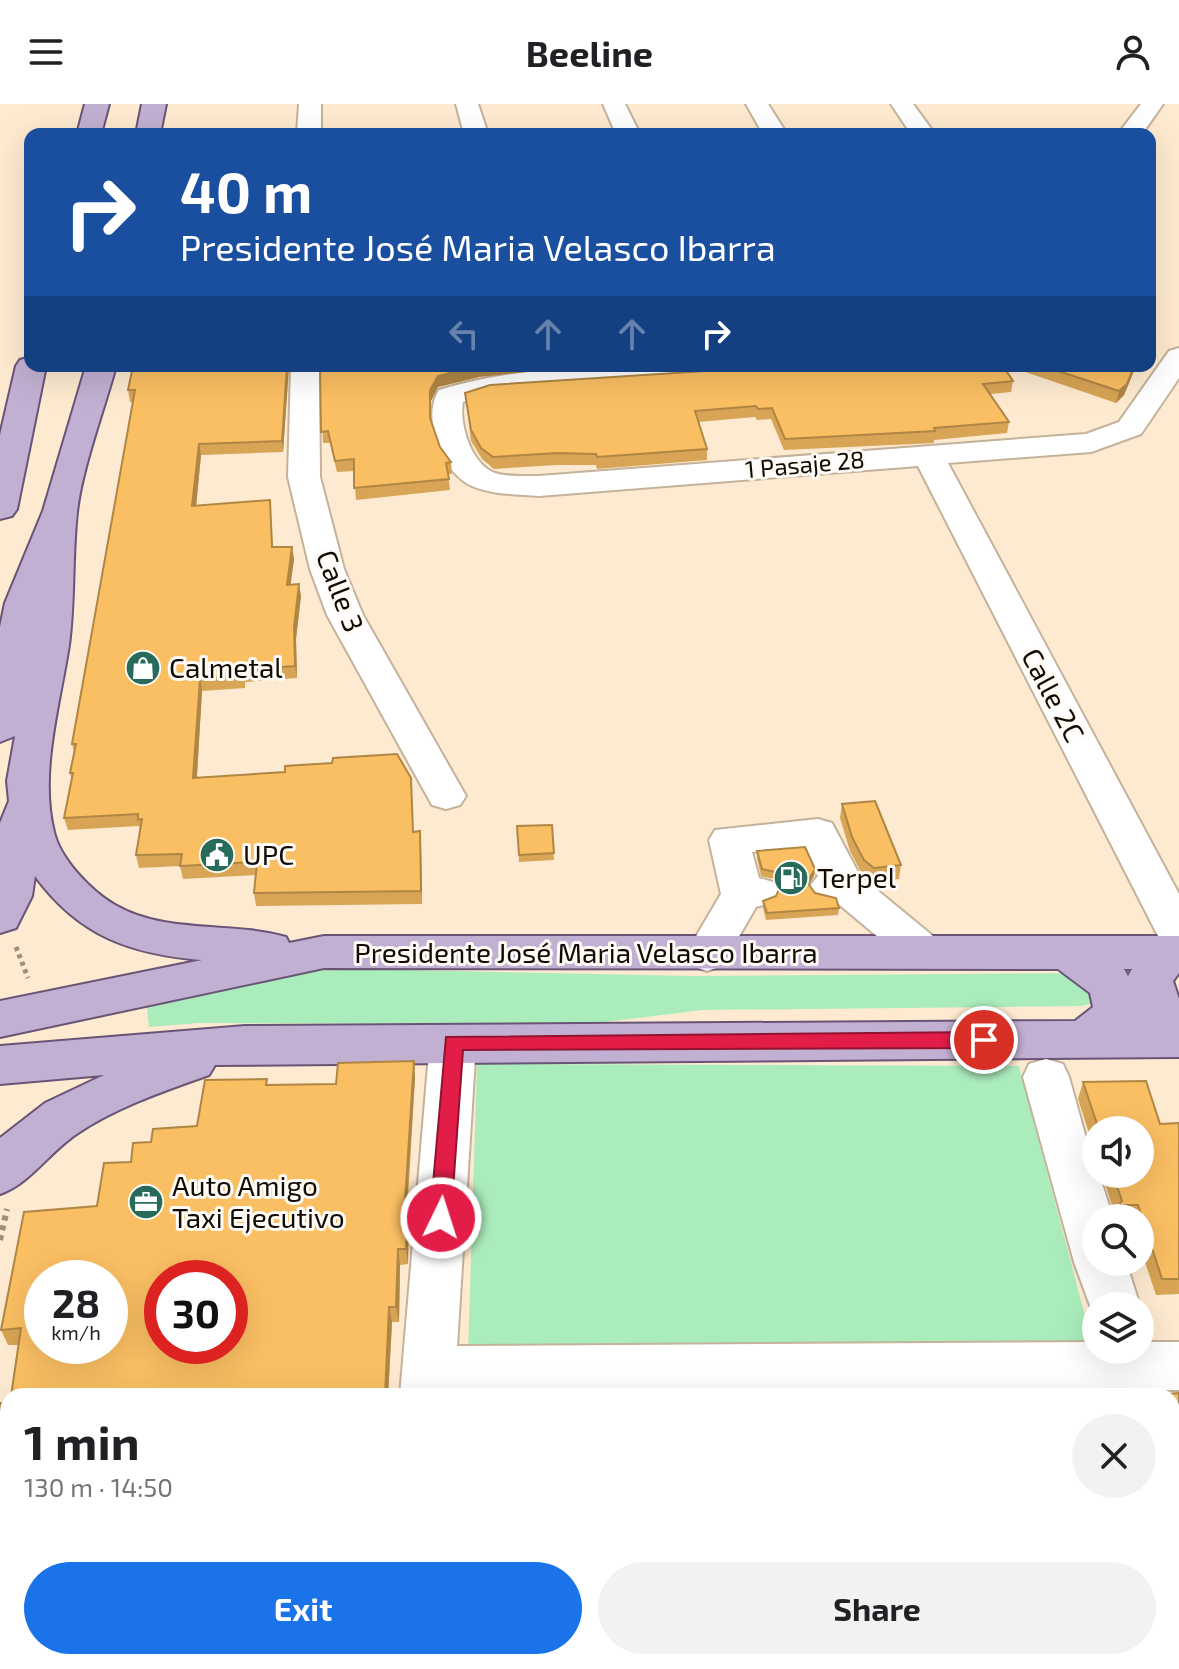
<!DOCTYPE html>
<html lang="en">
<head>
<meta charset="utf-8">
<style>
  body { margin:0; font-family:"Exo 2",sans-serif; background:#f2f2f2; color:#202124; height:100vh; display:flex; flex-direction:column; font-size:30px; white-space:nowrap }
  * { box-sizing:border-box; margin:0 }
  p { font-size:26px; color:#757577 }
  .icon { flex:none; width:44px; height:44px; fill:none; stroke:currentColor; stroke-width:2; stroke-linecap:round; stroke-linejoin:round }
  .map { position:relative; flex:1; overflow:hidden }
  .side { position:absolute; left:0px; top:1284px; width:1180px; height:282px; display:flex; flex-direction:column; background:#fff; border-radius:24px 24px 0 0; box-shadow:0 8px 32px #0002 }
  .side>* { flex:none }
  .hud { position:absolute; left:24px; top:24px; width:1132px; height:244px; border-radius:16px; box-shadow:0 8px 32px #0002; background:#1a4fa0; color:#fff; overflow:hidden }
  .buttons { position:absolute; left:1082px; top:1012px; display:grid; gap:16px }
  .buttons a { display:grid; place-items:center; width:72px; height:72px; border-radius:50%; background:#fff; box-shadow:0 8px 32px #0002; font-size:40px }
  .speed { position:absolute; left:24px; top:1156px; display:flex; gap:16px; font-size:40px; font-weight:700; text-align:center }
  .speed>* { display:grid; place-content:center; width:104px; height:104px; border-radius:50%; background:#fff; box-shadow:0 8px 32px #0002; line-height:1 }
  .speed small { font-size:20px; font-weight:400 }
  .speed .limit { border:12px solid #d22; background:#fff; color:#111 }
  .pin { position:absolute; display:grid; place-items:center; width:68px; height:68px; color:#fff; margin:-34px; border:4px solid #fff; border-radius:50%; box-shadow:0 2px 8px #0007 }
  .me { position:absolute; width:88px; margin:-44px; rotate:4deg; stroke-linejoin:round; filter:drop-shadow(0 0 6px #0008) }
  .turn { display:flex; align-items:center; gap:28px; height:168px; padding:0 24px; font-size:36px }
  .turn .icon { width:104px; height:104px; stroke-width:2.5 }
  .turn b { display:block; font-size:56px; line-height:68px }
  .lanes { display:flex; align-items:center; height:76px; padding:0 24px; background:#0003; justify-content:center; gap:40px; direction:ltr }
  .lanes .off { opacity:.35 }
  .round { display:grid; place-items:center; flex:none; width:84px; height:84px; border-radius:42px; background:#f2f2f2 }
  .overview { display:flex; align-items:center; justify-content:space-between; height:136px; padding:0 24px }
  h1 { font-size:48px; font-weight:700; line-height:60px }
  .action { display:flex; gap:16px; margin-top:auto; padding:16px 24px }
  .action a { flex:1; height:92px; border-radius:48px; background:#1a73e8; color:#fff; font-size:32px; font-weight:700; line-height:92px; text-align:center }
  .action a+a { background:#f2f2f2; color:#202124 }
  header { display:flex; justify-content:space-between; align-items:center; height:104px; padding:0 24px; background:#fff; font-size:36px; font-weight:700 }
  .map>svg:first-child { display:block }
  .green { fill:#abecbd }
  .lines { fill:none; stroke-linecap:round; stroke-linejoin:round }
  .minor-casing { stroke:#c4b29a; stroke-width:4 }
  .major-casing { stroke:#6a5476; stroke-width:4 }
  .path-far1 { stroke:#9e907d; stroke-width:5; stroke-dasharray:4 4; stroke-linecap:butt }
  .path { stroke:#9e907d; stroke-width:6; stroke-dasharray:5 5; stroke-linecap:butt }
  .minor { fill:#fff; fill-rule:evenodd }
  .major { fill:#c2b0d2; fill-rule:evenodd }
  .wall { fill:#d8a455 }
  .shaded-wall { fill:#b08645 }
  .building { fill:#fbbf63; stroke:#b08645; stroke-width:2; fill-rule:evenodd }
  .route { fill:#e11d48; stroke:#92132f; stroke-width:2 }
  .labels { text-anchor:middle; stroke-width:6; stroke-linejoin:round; paint-order:stroke }
  .far-street-label { font-size:24px; fill:#110b04; stroke:#fefaf5 }
  .street-label { font-size:28px; fill:#110b04; stroke:#fefaf5 }
  .poi-label { font-size:28px; fill:#110b04; stroke:#fefaf5; text-anchor:start }
</style>
</head>
<body>
<header><svg class="icon" aria-label="menu" viewBox="0 0 24 24"><path d="M4 6h16M4 12h16M4 18h16"/></svg>Beeline<svg class="icon" aria-label="person" viewBox="0 0 24 24"><circle cx="12" cy="8" r="4"/><path d="M4 21q1-7 8-7t8 7"/></svg></header>
<div class="map">
<svg width="1179" height="1565" viewBox="0 0 1179 1565">
  <rect width="100%" height="100%" fill="#fdead0"/>
  <path class="green" d="M356 865 693 872 1079 869 1089 874 1094 899 1082 902 703 906 589 920 199 919 149 923 146 895 300 868Z
    M477 960 1019 962 1093 1242 468 1250Z"/>
  <g class="lines">
    <defs>
      <path id="minor" d="M299 0H321V30H297Z
        M456 0H478L488 30H464Z
        M603 0H625L640 30H616Z
        M746 0H768L787 30H763Z
        M891 0H913L935 30H911Z
        M1141 0H1163L1142 30H1118Z
        M1179 244V274L1141 330 1091 348 948 359 1179 790V845L1164 841 1157 830 918 362 539 392C517 390 492 391 472 382 442 369 421 313 439 286 543 253 686 262 795 262L791 268 781 271 490 289 463 298C459 320 471 360 495 369 508 373 525 372 539 372L1086 330 1119 318 1169 247Z
        M291 262H319L320 373 344 465 363 511 466 692 460 701 446 705 432 701 327 511 310 465 288 373Z
        M818 715 832 719 860 772 939 837 946 848 939 859 924 864 909 859 835 797 815 793 809 783 818 772 805 744 752 748 759 774 773 778 779 788 773 798 756 803 722 862 707 867 692 862 685 851 721 790 709 736 715 726Z
        M453 921 469 926 476 938 457 1242 1096 1238V1246H1140V1238H1179V1286L400 1292 430 938 437 926Z
        M1046 955 1063 960 1069 973 1096 1070H1099L1113 1114H1096V1158H1126L1140 1202H1096V1218L1074 1158 1023 973 1029 960Z
        M376 1558H438L437 1565H375Z"/>
      <path id="major" d="M85 0H109L101 30H77Z
        M142 0H166L160 30H136Z
        M30 253V262H46L17 405 12 412 0 415V331L16 262 20 256Z
        M86 262H116C104 306 82 364 77 408 72 453 75 497 69 541 60 600 39 669 54 728 60 755 91 787 115 801 167 831 231 817 286 833L289 839 324 832H1179V869L1173 877 1179 895V953L215 961 209 971C164 987 117 1003 78 1029 50 1047 30 1080 0 1090V1034L45 999 104 971 0 980V942L245 922 1075 917 1093 903 1090 889 1058 865 324 864 0 933V897L202 856C130 850 79 832 35 772L32 792 16 824 0 829V719L9 697 7 677 15 632 0 638V523L5 499 43 407ZM1124 865H1132L1128 872Z"/>
    </defs>
    <use href="#minor" class="minor-casing"/>
    <use href="#major" class="major-casing"/>
    <path class="path-far1" d="M16 843 28 874"/>
    <path class="path" d="M0 1136 7 1105"/>
    <use href="#minor" class="minor"/>
    <use href="#major" class="major"/>
  </g>
  <path class="wall" d="M289 262 283 348 201 351 196 402 270 396 273 443 294 455 290 480 301 492 296 535 297 574 245 578V584L202 587 197 673 411 674 413 727H420L421 740 422 800 256 802 254 789 256 771 183 775 180 762 139 764 136 751 140 725 139 722 68 726 64 714 72 676 70 669 74 648 72 640 133 298H130L128 286Z
    M320 262 479 273 438 283 431 297V317L440 343 451 358 452 370H448L450 386 356 396 354 367 337 368 330 339H323Z
    M1008 262H1136L1124 291 1116 299Z
    M782 263 1013 277 1011 288 990 290 1009 318 1007 329 934 336V339L784 346 771 315 757 316 755 313 698 318 707 345V356L597 365 596 361H557L494 365 482 355 471 337 465 289Z
    M842 700 901 761 899 775 872 778 862 770 850 747 840 714Z
    M552 721 554 756 519 758 517 722Z
    M757 747 815 765 814 772 809 780 815 789 839 804 838 811 766 816 763 804V797L776 792 780 784 774 775 761 772 757 754Z
    M415 973 408 1096 409 1112 408 1160 400 1161 399 1218H392L388 1292H11L19 1241H8L1 1226 131 1058 197 1022 268 981 336 980Z
    M1083 978 1160 1020 1179 1019V1190L1156 1191 1140 1143V1114H1114L1115 1111 1102 1070H1140V1026H1096V1051L1078 995Z
    M1179 1289V1565H1177L1172 1547V1292H1159L1160 1291Z
    M0 1299H8V1461L0 1462Z"/>
  <path class="shaded-wall" d="M287 262H289L283 348 282 337Z
    M476 262H582L479 273 438 283 431 297V326L430 286 438 272Z
    M1134 262H1136L1124 291 1116 299 1119 287Z
    M199 340 201 351 195 414 192 402Z
    M292 443 294 455 289 493 287 481Z
    M299 480 301 492 296 535 297 574 295 562 294 523Z
    M200 575 202 587 196 686 193 674Z
    M420 727 421 740 422 800 421 787Z
    M815 765 814 772 806 785 807 778Z
    M414 957 415 973 406 1112 405 1097Z
    M408 1096 409 1112 408 1160 406 1145Z
    M398 1145 400 1161 399 1218 396 1203Z
    M389 1203 392 1218 388 1292H385Z
    M364 1558H368L367 1565H363Z"/>
  <path class="building" d="M133 262H287L282 337 199 340 192 402 270 396 272 443H292L287 481 299 480 294 523 295 562 243 566V571L200 575 193 674 285 668V662L332 659 333 654 397 650 411 674 413 728 420 727 421 787 254 789 257 758 180 762 182 750 136 751 142 715 138 716V710L64 714 73 669H70L76 640H72L135 286H128Z
    M320 262H476L438 272 430 286V314L440 343 451 358 446 359 449 375 354 384V355L335 357 328 327 321 328Z
    M785 262H1003L1013 277 983 280 1009 318 934 324 935 327 785 335 772 304 758 305 756 302 695 307 707 345 597 353 596 350 557 349 493 353 481 344 471 326 465 289 490 281Z
    M1043 262H1134L1127 280 1119 287Z
    M875 697 901 761 874 764 864 756 852 733 842 700Z
    M552 721 554 749 519 751 517 722Z
    M805 743 815 765 807 778 815 789 836 794 839 804 767 809 763 797 776 792 782 779 775 768 762 765 757 747Z
    M414 957 405 1097 408 1096 406 1145H398L396 1203H389L385 1292H188L189 1286 122 1290 121 1292H11L21 1224 1 1226 24 1108 97 1102 104 1059 131 1058 133 1039 151 1038 153 1025 197 1022 205 976 267 975 266 981 336 980 338 959ZM42 1174H110V1242H42ZM162 1174H230V1242H162Z
    M1146 977 1160 1020 1179 1019V1175H1162L1138 1101H1119L1122 1097 1113 1070H1140V1026H1099L1083 978Z
    M1179 1289V1536L1176 1524H1172V1292H1160V1291Z
    M0 1299H8V1447H0Z
    M0 1512H8V1558H364L363 1565H0Z
    M470 1558H1119L1121 1565H470Z"/>
  <path class="route" d="M984 928 994 936 984 944 463 946 451 1114 448 1120H433L430 1114 446 933Z"/>
  <defs>
    <symbol id="shop-disc" viewBox="-11 -11 22 22"><circle r="9.5" fill="#296b5a" stroke="#fefaf5"/><path d="M-5-2.5h2.3a2.7 3.5 0 0 1 5.4 0H5L5.5 6h-11ZM-1.5-2.5h3a1.5 2.3 0 0 0-3 0Z" fill="#fff"/></symbol>
    <symbol id="civic-disc" viewBox="-11 -11 22 22"><circle r="9.5" fill="#296b5a" stroke="#fefaf5"/><path d="M-.6-6.5H3V-4.5H.6V-3L4-1V1h2V6H-6V1h2V-1L-.6-3ZM-1.2 2.5V6h2.4V2.5Z" fill="#fff"/></symbol>
    <symbol id="fuel-disc" viewBox="-11 -11 22 22"><circle r="9.5" fill="#296b5a" stroke="#fefaf5"/><path d="M-5.5-6h7V0h2V4h1.3V-2.5L3-4.5l.8-.8L6-3V5H2.5V1h-1V6h-7ZM-4.2-4.7v3.2H.2V-4.7Z" fill="#fff"/></symbol>
    <symbol id="office-disc" viewBox="-11 -11 22 22"><circle r="9.5" fill="#296b5a" stroke="#fefaf5"/><path d="M-6-3h4V-5.5h4V-3h4V5H-6ZM-1-4.5V-3h2v-1.5ZM-6 0V1H6V0Z" fill="#fff"/></symbol>
  </defs>
  <g fill-rule="evenodd">
    <use href="#shop-disc" x="123" y="544" width="40" height="40"/>
    <use href="#civic-disc" x="197" y="731" width="40" height="40"/>
    <use href="#fuel-disc" x="771" y="754" width="40" height="40"/>
    <use href="#office-disc" x="126" y="1078" width="40" height="40"/>
  </g>
  <g class="labels">
    <g class="far-street-label">
      <text transform="translate(805 361) rotate(-5)" y="8">1 Pasaje 28</text>
    </g>
    <g class="street-label">
      <text transform="translate(340 487) rotate(69)" y="10">Calle 3</text>
      <text transform="translate(1053 591) rotate(62)" y="10">Calle 2C</text>
      <text x="586" y="859">Presidente José Maria Velasco Ibarra</text>
    </g>
    <g class="poi-label">
      <text x="169" y="574">Calmetal</text>
      <text x="243" y="761">UPC</text>
      <text x="817" y="784">Terpel</text>
      <text x="172" y="1092">Auto Amigo<tspan x="172" dy="32">Taxi Ejecutivo</tspan></text>
    </g>
  </g>
</svg>
<div class="buttons">
<a><svg class="icon" aria-label="sound" viewBox="0 0 24 24"><path d="M4 9h4l5-4v14l-5-4H4zM17 9q2 3 0 6"/></svg></a>
<a><svg class="icon" aria-label="search" viewBox="0 0 24 24"><circle cx="10" cy="10" r="6"/><path d="M15 15l6 6"/></svg></a>
<a><svg class="icon" aria-label="layers" viewBox="0 0 24 24"><path d="M12 4l9 5-9 5-9-5zM3 14l9 5 9-5"/></svg></a>
</div>
<div class="speed"><div>28<small>km/h</small></div><div class="limit">30</div></div>
<div class="pin" style="left:984px;top:936px;background:#d93025"><svg class="icon" aria-label="arrive" viewBox="0 0 24 24"><path d="M6 21V4h12l-3 4 3 4H6"/></svg></div>
<svg class="me" style="left:441px;top:1114px" viewBox="-20 -20 40 40"><circle r="17" fill="#e11d48" stroke="#fff" stroke-width="3"/><path d="M0-11L8 9 0 5-8 9z" fill="#fff"/></svg>
<div class="hud">
<div class="turn"><svg class="icon" aria-label="right" viewBox="0 0 24 24"><path d="M7 20v-9h11M14 6l5 5-5 5"/></svg><div><b>40 m</b>Presidente José Maria Velasco Ibarra</div></div>
<div class="lanes"><svg class="icon off" aria-label="left" viewBox="0 0 24 24"><path d="M17 20v-9H6M10 6l-5 5 5 5"/></svg><svg class="icon off" aria-label="ahead" viewBox="0 0 24 24"><path d="M12 20V5M6 11l6-6 6 6"/></svg><svg class="icon off" aria-label="ahead" viewBox="0 0 24 24"><path d="M12 20V5M6 11l6-6 6 6"/></svg><svg class="icon" aria-label="right" viewBox="0 0 24 24"><path d="M7 20v-9h11M14 6l5 5-5 5"/></svg></div>
</div>
<section class="side">
<div class="overview"><div><h1>1 min</h1><p>130 m · 14:50</p></div><a class="round"><svg class="icon" aria-label="close" viewBox="0 0 24 24"><path d="M6 6l12 12M18 6L6 18"/></svg></a></div>
<div class="action"><a>Exit</a><a>Share</a></div>
</section>
</div>
</body>
</html>
